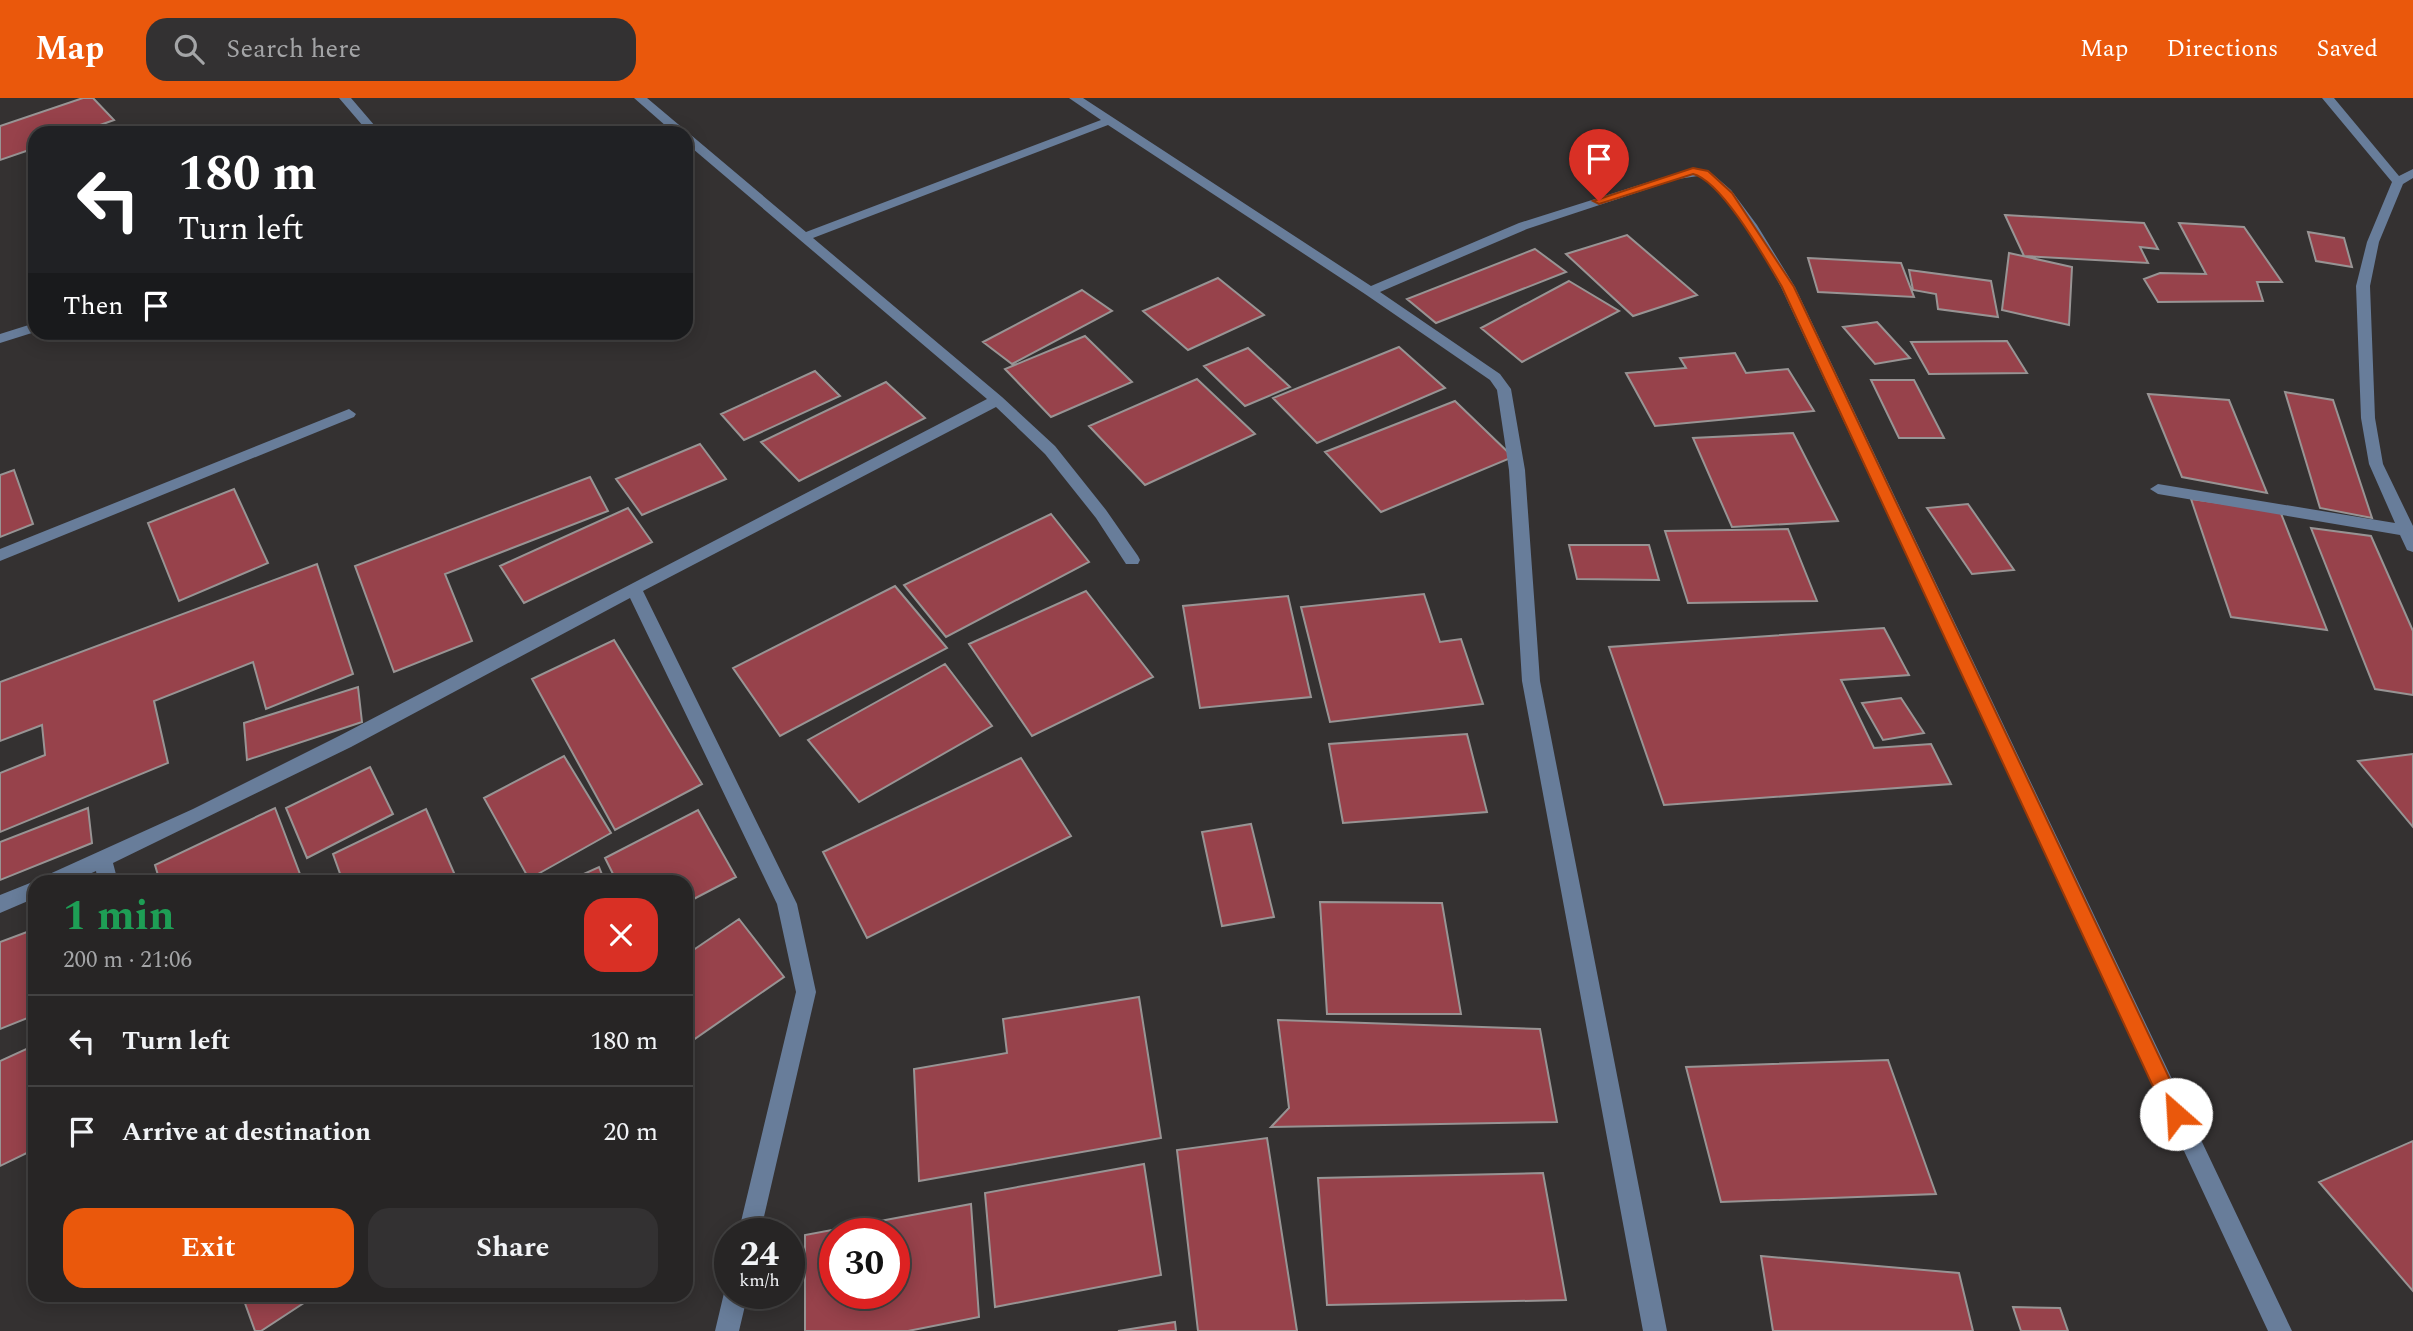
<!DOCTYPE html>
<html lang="en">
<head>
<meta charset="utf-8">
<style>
  body { margin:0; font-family:Spectral,serif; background:#333132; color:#f1f3f6; height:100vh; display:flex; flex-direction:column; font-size:26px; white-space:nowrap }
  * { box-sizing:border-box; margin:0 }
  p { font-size:23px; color:#a4a5a7 }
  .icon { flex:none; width:38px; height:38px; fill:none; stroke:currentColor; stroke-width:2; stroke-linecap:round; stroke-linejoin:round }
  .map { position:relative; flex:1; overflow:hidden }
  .side { position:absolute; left:28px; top:777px; width:665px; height:427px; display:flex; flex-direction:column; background:#272525; border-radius:21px; box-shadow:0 4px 18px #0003,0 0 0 2px #434242 }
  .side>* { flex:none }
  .banner { position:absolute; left:28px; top:28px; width:665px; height:214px; border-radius:21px; box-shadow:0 4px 18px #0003,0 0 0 2px #434242; background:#202124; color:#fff; overflow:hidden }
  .speed { position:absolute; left:714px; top:1120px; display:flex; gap:14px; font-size:35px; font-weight:700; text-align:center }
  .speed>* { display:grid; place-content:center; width:91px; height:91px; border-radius:50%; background:#272525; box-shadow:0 4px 18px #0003,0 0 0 2px #434242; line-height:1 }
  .speed small { font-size:18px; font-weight:400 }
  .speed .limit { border:10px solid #d22; background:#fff; color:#111 }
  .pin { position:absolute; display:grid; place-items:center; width:60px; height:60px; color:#fff; margin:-72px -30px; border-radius:50% 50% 50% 0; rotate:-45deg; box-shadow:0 0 7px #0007 }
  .pin .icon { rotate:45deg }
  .me { position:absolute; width:77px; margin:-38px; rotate:334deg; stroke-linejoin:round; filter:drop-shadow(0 0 5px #0008) }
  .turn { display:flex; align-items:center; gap:24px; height:147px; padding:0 35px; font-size:32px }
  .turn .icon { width:91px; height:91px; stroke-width:2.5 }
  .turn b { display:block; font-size:49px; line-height:60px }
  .then { display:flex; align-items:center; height:66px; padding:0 35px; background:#0003; gap:14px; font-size:26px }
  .round { display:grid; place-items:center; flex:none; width:74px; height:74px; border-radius:21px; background:#333132 }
  .headline { display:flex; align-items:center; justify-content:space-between; height:119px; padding:0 35px }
  h1 { font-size:42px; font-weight:700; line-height:52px; color:#1e9e55 }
  .cta { display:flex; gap:14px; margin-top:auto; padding:14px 35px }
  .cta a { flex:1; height:80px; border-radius:21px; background:#ea580c; color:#fff; font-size:28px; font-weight:700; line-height:80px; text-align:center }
  .cta a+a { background:#333132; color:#f1f3f6 }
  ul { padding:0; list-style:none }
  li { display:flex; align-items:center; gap:21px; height:91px; padding:0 35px; border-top:2px solid #434242 }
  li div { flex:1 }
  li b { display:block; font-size:26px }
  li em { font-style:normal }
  header { display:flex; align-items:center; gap:42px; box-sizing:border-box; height:98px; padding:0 35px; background:#ea580c; color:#fff }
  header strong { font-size:33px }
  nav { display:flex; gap:38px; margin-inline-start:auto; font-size:24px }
  .search { width:490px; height:63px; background:#333132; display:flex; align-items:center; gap:18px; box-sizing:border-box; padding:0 24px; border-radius:21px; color:#a4a5a7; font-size:26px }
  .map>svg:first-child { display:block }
  .building { fill:#97424b; stroke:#989494; stroke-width:2; fill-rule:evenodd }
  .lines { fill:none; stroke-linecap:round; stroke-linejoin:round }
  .minor { fill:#687d9a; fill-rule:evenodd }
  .route { fill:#ea580c; stroke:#983908; stroke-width:2 }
</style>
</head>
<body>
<header>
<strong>Map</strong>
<div class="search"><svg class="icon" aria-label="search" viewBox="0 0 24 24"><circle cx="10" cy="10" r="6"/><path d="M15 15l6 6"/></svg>Search here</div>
<nav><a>Map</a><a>Directions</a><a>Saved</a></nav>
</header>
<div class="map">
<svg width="2413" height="1233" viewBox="0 0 2413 1233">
  <rect width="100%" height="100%" fill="#343131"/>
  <path class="building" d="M83 0H93L114 22 78 35H35V50L0 62V28Z
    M2005 117 2144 125 2158 151 2140 149 2148 165 2024 158Z
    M2179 125 2244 129 2282 184H2257L2263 203 2158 204 2144 181 2160 175 2206 176Z
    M2308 134 2344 140 2352 169 2316 163Z
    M1627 137 1697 197 1633 218 1566 156Z
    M1535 151 1566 174 1436 225 1407 201Z
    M2009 155 2072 169 2069 227 2002 212Z
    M1808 160 1901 165 1914 199 1818 194Z
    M1909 172 1991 183 1998 219 1938 211 1936 196 1913 192Z
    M1218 180 1264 217 1188 252 1143 213Z
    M1569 183 1619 213 1522 264 1481 230Z
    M1082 192 1112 213 1012 266 983 244Z
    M1877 224 1910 260 1875 266 1843 229Z
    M1085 238 1132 284 1051 319 1005 271Z
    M2007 243 2027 275 1929 276 1911 244Z
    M1399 249 1445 290 1317 345 1273 300Z
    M1248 250 1290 289 1245 308 1204 268Z
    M1735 255 1746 275 1788 271 1814 313 1655 328 1626 275 1686 270 1680 260Z
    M815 273 840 298 744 342 721 316Z
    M1197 281 1255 336 1145 387 1089 328Z
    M1871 282H1914L1944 340H1899Z
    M886 284 925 320 799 383 761 344Z
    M2285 294 2333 302 2372 420 2320 410Z
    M2148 296 2229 302 2267 395 2182 379Z
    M1455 303 1513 359 1381 414 1325 354Z
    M1793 335 1838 423 1732 429 1693 340Z
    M700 346 726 381 642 417 616 381Z
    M14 372 33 426 0 439V377Z
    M590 379 608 413 445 476 472 543 394 574 355 468Z
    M234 391 268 465 179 503 148 425Z
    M2191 401 2280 413 2327 532 2231 519Z
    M1968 406 2014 472 1972 476 1927 410Z
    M628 410 652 444 524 505 500 468Z
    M1051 416 1089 464 946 539 904 487Z
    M2311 430 2371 438 2413 533V597L2375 591Z
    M1788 431 1817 503 1688 505 1665 433Z
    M1569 447H1649L1659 482 1577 481Z
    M317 466 353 576 266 611 253 564 154 603 168 665 0 734V675L45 657 42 627 0 643V584Z
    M895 488 947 550 780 638 733 570Z
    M1086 493 1153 579 1032 638 969 546Z
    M1424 496 1440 544 1461 541 1483 606 1330 624 1301 509Z
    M1288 498 1311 599 1200 610 1183 508Z
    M1884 530 1909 577 1841 582 1874 650 1931 646 1951 686 1664 707 1609 549Z
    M614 542 702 686 615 732 532 581Z
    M945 566 992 628 859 704 808 642Z
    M358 589 362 624 247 662 244 625Z
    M1901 600 1924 635 1883 642 1862 605Z
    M1467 636 1487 714 1343 725 1329 646Z
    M2413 656V729L2358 663Z
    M564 658 611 735 529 781 484 700Z
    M1021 660 1071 738 867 840 823 754Z
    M370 669 393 716 307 760 286 710Z
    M88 710 92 745 0 782V744Z
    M275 710 303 784H160L155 767Z
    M426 711 458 784H343L333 756Z
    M698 712 736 779 686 805V784H617L605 760Z
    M1251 726 1274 819 1222 828 1202 734Z
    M599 769 605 784H566Z
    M1320 804 1442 805 1461 916H1327Z
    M739 821 784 879 686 947V857Z
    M35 831V917L0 931V844Z
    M1139 899 1161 1040 919 1083 914 971 1007 955 1003 921Z
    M1278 922 1540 931 1557 1024 1271 1029 1289 1010Z
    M35 947V1051L0 1068V963Z
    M1888 962 1936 1096 1721 1104 1686 969Z
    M1267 1040 1297 1233H1198L1177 1052Z
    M2413 1043V1193L2319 1084Z
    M1144 1066 1161 1177 995 1209 985 1095Z
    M1543 1075 1566 1202 1327 1207 1318 1080Z
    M971 1106 979 1219 908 1233H805V1137ZM835 1136H894V1195H835Z
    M1761 1158 1959 1175 1973 1233H1773Z
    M242 1197H316L261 1233H255Z
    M2013 1209 2060 1210 2068 1233H2021Z
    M1175 1224 1176 1233H1118Z"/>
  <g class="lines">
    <path class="minor" d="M339 0H351L381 35H369Z
      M634 0H647L806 134 1101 22 1069 0H1083L1371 188 1519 125 1693 70 1709 73 1731 92 1757 127 1795 189 2292 1233H2268L1781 189C1760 152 1737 98 1698 78L1678 81 1527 131 1380 194 1500 276 1511 291 1525 372 1540 583 1667 1233H1643L1522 583 1509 372 1497 292 1490 282 1365 196 1108 27 813 140 1002 299 1055 348 1106 412 1138 458 1140 462 1138 466H1126L1096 420 1045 356 996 309 643 493 797 806 816 894 760 1136H738L796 894 777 806 630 500 351 649 113 765 118 784H98L96 773 72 784H42L45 778 193 711 339 638 987 301 686 45V35H674Z
      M2322 0H2334L2399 78 2413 71V80L2403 86 2379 144 2370 188 2375 320 2383 366 2413 428V454L2407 452 2400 437 2158 396 2150 391 2158 386 2395 425 2369 366 2361 320 2356 188 2367 144 2392 84Z
      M35 225V234L0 245V236Z
      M349 311 356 316 354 319 0 463V451Z
      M35 783 39 784H35V800L0 815V797Z
      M730 1186V1195H748L739 1233H715L724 1195Z"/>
  </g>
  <path class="route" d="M1693 70 1708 73 1732 95 1794 189 2183 1009 2186 1016 2183 1023 2176 1026 2169 1023 1782 189C1766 162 1722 83 1693 76L1599 106 1593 103Z"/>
</svg>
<div class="speed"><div>24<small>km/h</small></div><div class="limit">30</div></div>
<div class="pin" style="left:1599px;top:103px;background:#d93025"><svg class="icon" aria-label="arrive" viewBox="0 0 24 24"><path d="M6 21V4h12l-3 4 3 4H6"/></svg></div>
<svg class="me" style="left:2176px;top:1016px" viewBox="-20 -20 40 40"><circle r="19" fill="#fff"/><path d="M0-13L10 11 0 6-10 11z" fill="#ea580c"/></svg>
<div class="banner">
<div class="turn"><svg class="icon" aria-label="left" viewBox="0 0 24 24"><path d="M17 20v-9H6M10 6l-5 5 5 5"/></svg><div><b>180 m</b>Turn left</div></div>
<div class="then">Then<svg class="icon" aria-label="arrive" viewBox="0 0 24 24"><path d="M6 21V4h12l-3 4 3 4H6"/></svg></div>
</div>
<section class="side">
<div class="headline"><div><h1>1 min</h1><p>200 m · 21:06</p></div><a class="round" style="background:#d93025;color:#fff"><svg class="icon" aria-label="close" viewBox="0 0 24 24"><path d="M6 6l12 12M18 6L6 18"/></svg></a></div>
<ul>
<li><svg class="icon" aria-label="left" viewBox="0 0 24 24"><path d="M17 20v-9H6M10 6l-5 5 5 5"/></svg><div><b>Turn left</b></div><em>180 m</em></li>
<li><svg class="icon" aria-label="arrive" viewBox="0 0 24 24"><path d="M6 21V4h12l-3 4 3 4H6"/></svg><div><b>Arrive at destination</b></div><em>20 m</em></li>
</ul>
<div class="cta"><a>Exit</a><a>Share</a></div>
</section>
</div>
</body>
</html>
